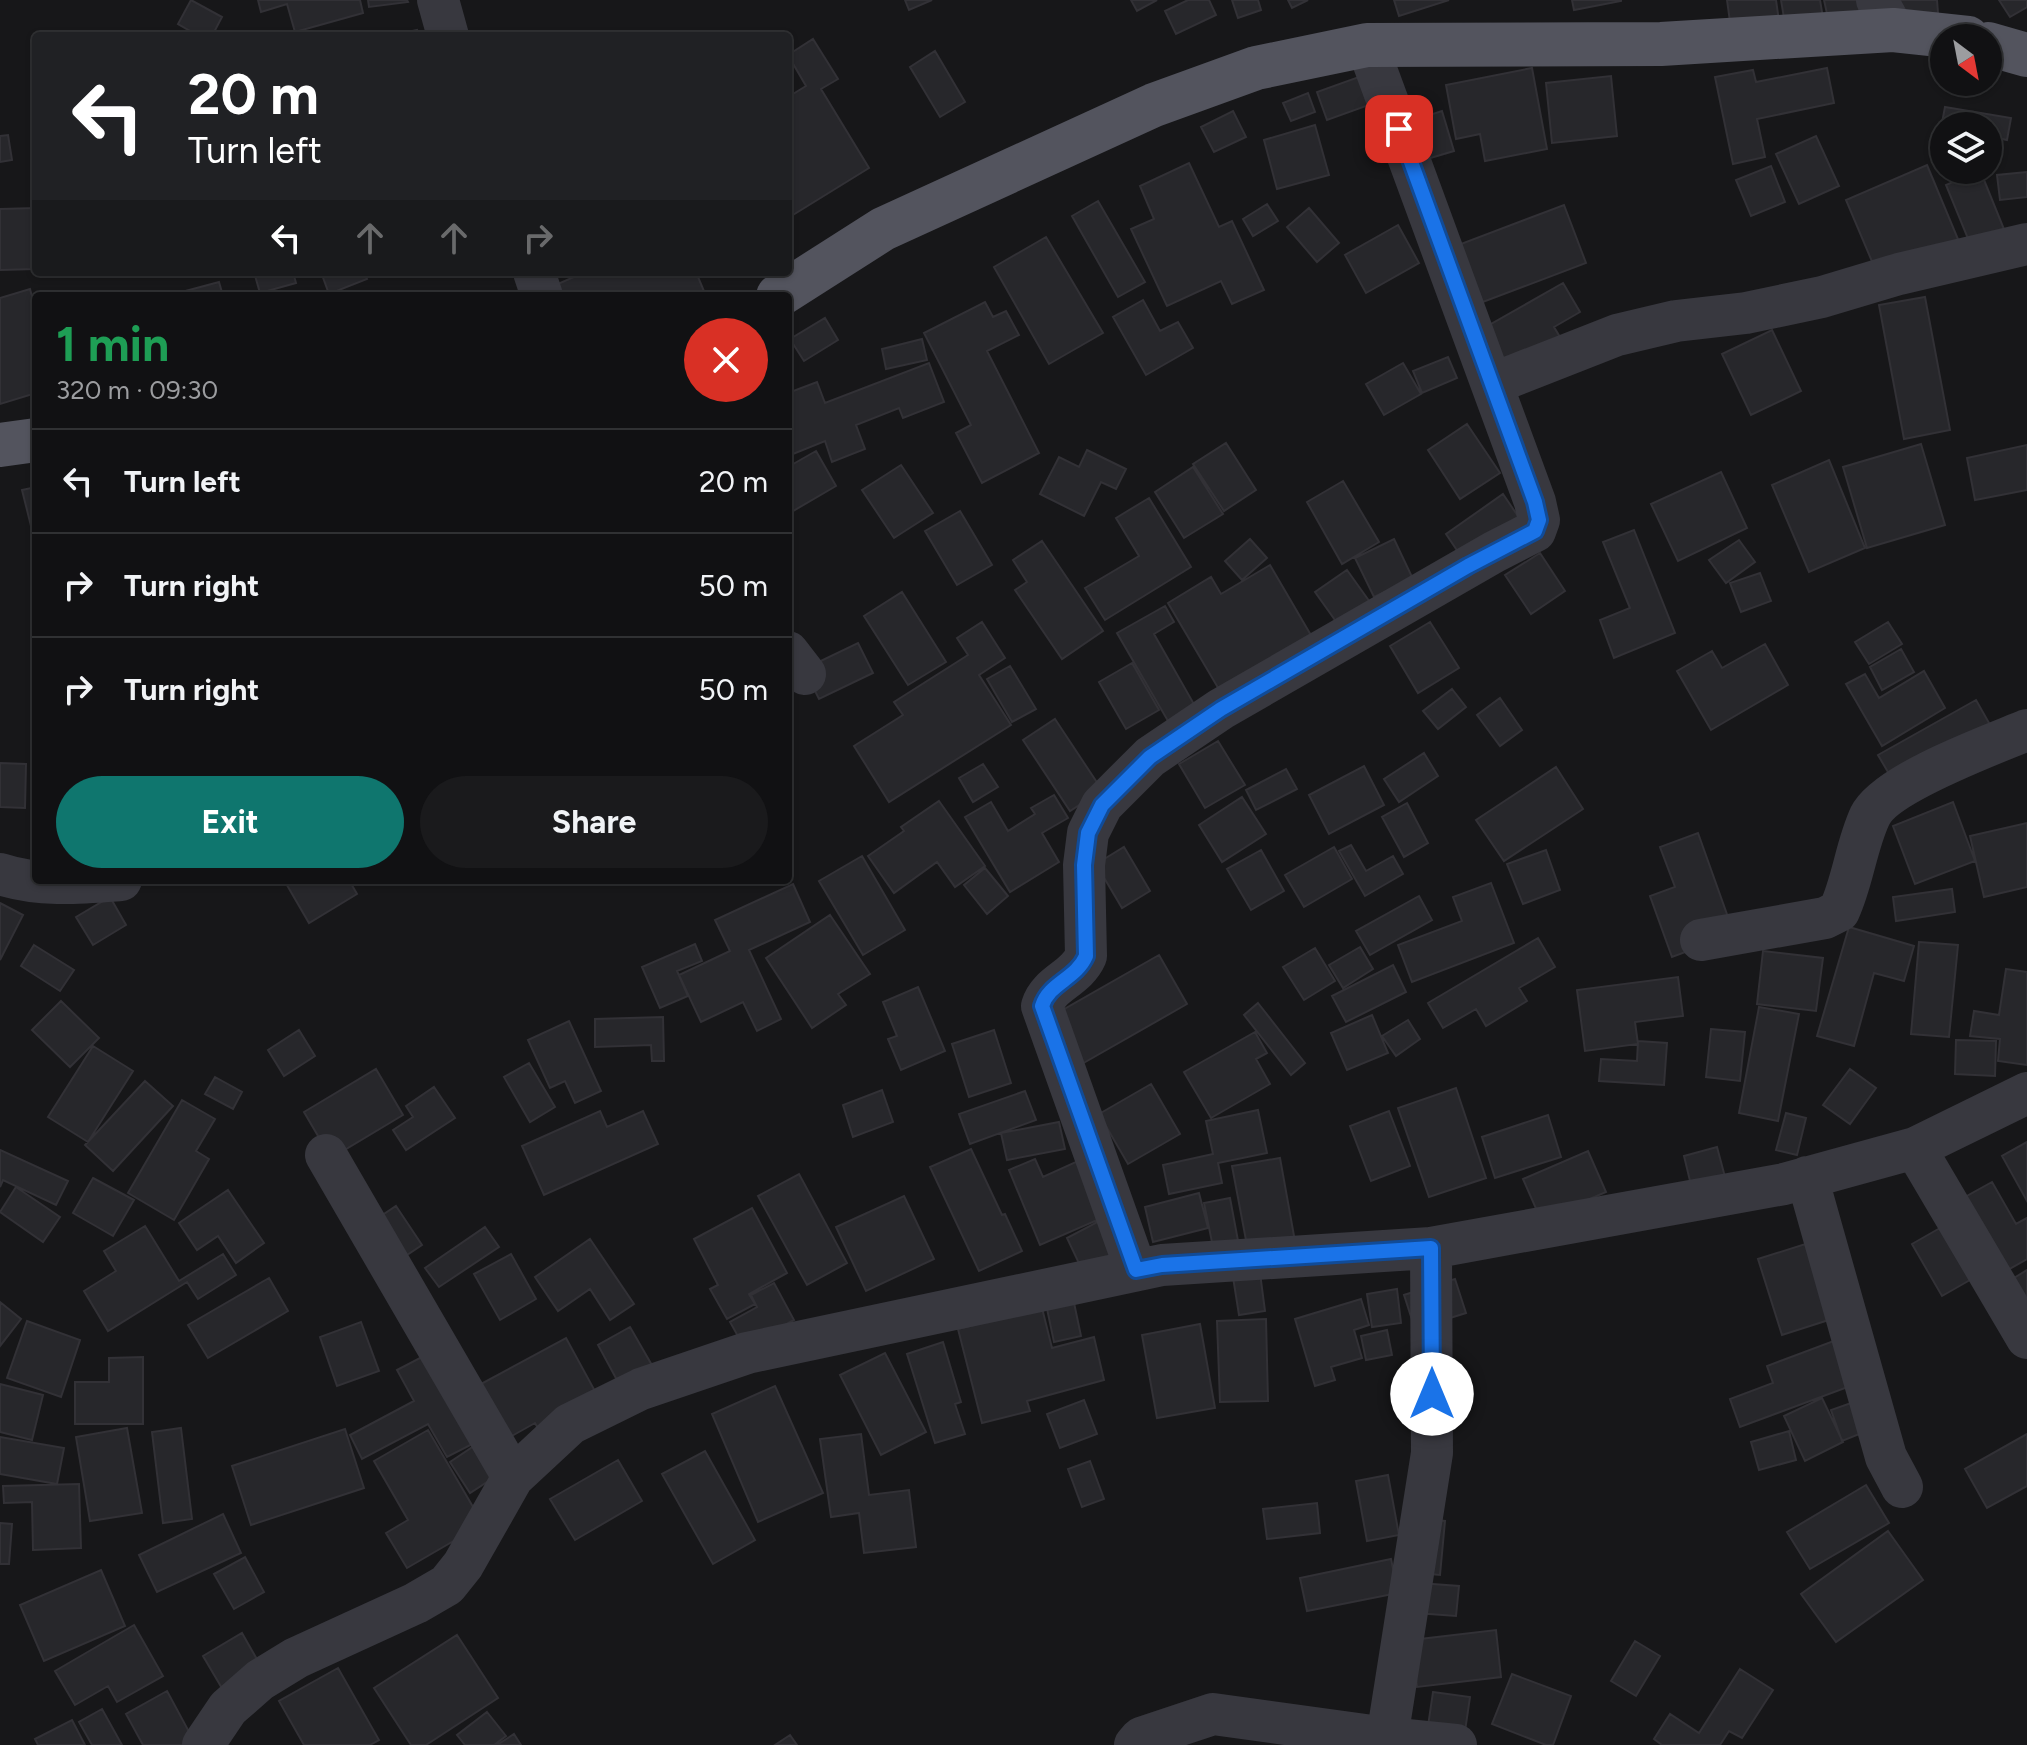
<!DOCTYPE html>
<html lang="en">
<head>
<meta charset="utf-8">
<style>
  body { margin:0; font-family:Figtree,sans-serif; background:#1a1a1c; color:#f1f3f6; height:100vh; display:flex; flex-direction:column; font-size:30px; white-space:nowrap }
  * { box-sizing:border-box; margin:0 }
  p { font-size:26px; color:#9c9da0 }
  .icon { flex:none; width:44px; height:44px; fill:none; stroke:currentColor; stroke-width:2; stroke-linecap:round; stroke-linejoin:round }
  .map { position:relative; flex:1; overflow:hidden }
  .details { position:absolute; left:32px; top:292px; width:760px; height:592px; display:flex; flex-direction:column; background:#111113; border-radius:8px; box-shadow:0 2px 6px #0004,0 0 0 2px #303133 }
  .details>* { flex:none }
  .hud { position:absolute; left:32px; top:32px; width:760px; height:244px; border-radius:8px; box-shadow:0 2px 6px #0004,0 0 0 2px #303133; background:#202124; color:#fff; overflow:hidden }
  .needle { width:52px; rotate:148deg }
  .buttons { position:absolute; left:1930px; top:24px; display:grid; gap:16px }
  .buttons a { display:grid; place-items:center; width:72px; height:72px; border-radius:50%; background:#111113; box-shadow:0 2px 6px #0004,0 0 0 2px #303133; font-size:40px }
  .pin { position:absolute; display:grid; place-items:center; width:68px; height:68px; color:#fff; margin:-34px; border-radius:16px; box-shadow:0 4px 12px #0006 }
  .me { position:absolute; width:88px; margin:-44px; rotate:0deg; stroke-linejoin:round; filter:drop-shadow(0 0 6px #0008) }
  .turn { display:flex; align-items:center; gap:28px; height:168px; padding:0 24px; font-size:36px }
  .turn .icon { width:104px; height:104px; stroke-width:2.5 }
  .turn b { display:block; font-size:56px; line-height:68px }
  .lanes { display:flex; align-items:center; height:76px; padding:0 24px; background:#0003; justify-content:center; gap:40px; direction:ltr }
  .lanes .off { opacity:.35 }
  .round { display:grid; place-items:center; flex:none; width:84px; height:84px; border-radius:42px; background:#1a1a1c }
  .overview { display:flex; align-items:center; justify-content:space-between; height:136px; padding:0 24px }
  h1 { font-size:48px; font-weight:700; line-height:60px; color:#1e9e55 }
  .action { display:flex; gap:16px; margin-top:auto; padding:16px 24px }
  .action a { flex:1; height:92px; border-radius:48px; background:#0f766e; color:#fff; font-size:32px; font-weight:700; line-height:92px; text-align:center }
  .action a+a { background:#1a1a1c; color:#f1f3f6 }
  ul { padding:0; list-style:none }
  li { display:flex; align-items:center; gap:24px; height:104px; padding:0 24px; border-top:2px solid #303133 }
  li div { flex:1 }
  li b { display:block; font-size:30px }
  li em { font-style:normal }
  .map>svg:first-child { display:block }
  .building { fill:#27272b; stroke:#323136; stroke-width:2 }
  .lines { fill:none; stroke-linecap:round; stroke-linejoin:round }
  .minor { stroke:#38383f; stroke-width:42 }
  .major { stroke:#53545e; stroke-width:44 }
  .route-casing { stroke:#114b97; stroke-width:20 }
  .route { stroke:#1a73e8; stroke-width:14 }
</style>
</head>
<body>
<div class="map">
<svg width="2027" height="1745" viewBox="0 0 2027 1745">
  <rect width="100%" height="100%" fill="#171719"/>
  <path class="building" d="M191 0 222 17 212 36H199L178 24Z
    M258 0H360L363 13 295 32 287 4 261 12Z
    M368 0H407L408 2 369 7Z
    M905 0H932L909 10Z
    M1131 0H1157L1137 11Z
    M1188 0H1209L1216 15 1176 34 1165 11Z
    M1232 0H1258L1261 10 1238 18Z
    M1288 0H1308L1292 8Z
    M1394 0H1449L1399 16Z
    M1572 0H1621V1L1574 10Z
    M1727 0H1776L1779 21 1731 29Z
    M1781 0H1820L1823 18 1785 24Z
    M1824 0H1866L1869 14 1829 23Z
    M1899 0H1937L1938 13 1900 14Z
    M1999 0H2027V7L2010 17Z
    M417 30 418 36H389Z
    M813 39 838 79 821 89 869 168 788 218V97L806 86 788 55Z
    M935 51 965 102 940 117 910 67Z
    M1532 68 1547 149 1485 161 1480 134 1456 139 1446 85Z
    M1827 68 1834 103 1757 119 1765 157 1733 164 1715 77 1753 70 1756 82Z
    M1370 73 1380 101 1327 120 1317 92Z
    M1611 76 1617 136 1552 143 1546 83Z
    M1308 93 1315 112 1291 121 1283 103Z
    M1945 107 2011 118 2007 140 1988 136V126H1944V129L1941 128Z
    M1233 111 1246 137 1214 152 1201 127Z
    M1442 111 1454 151 1417 162 1405 123Z
    M1315 125 1329 175 1277 189 1264 140Z
    M8 135 12 160 0 162V136Z
    M1816 136 1839 186 1799 204 1776 154Z
    M1189 163 1219 227 1232 221 1264 290 1232 304 1221 281 1167 306 1131 229 1154 219 1140 186Z
    M1927 165 1960 244 1879 278 1846 200Z
    M1771 166 1785 202 1751 216 1736 180Z
    M1980 170 2012 249 1978 263 1946 185Z
    M2027 172V197L2000 200 1997 175Z
    M1098 201 1145 282 1118 297 1072 216Z
    M1267 204 1278 221 1253 236 1243 219Z
    M1564 205 1586 263 1467 308 1445 250Z
    M36 208V269L0 270V209Z
    M1309 208 1339 243 1317 262 1287 227Z
    M1398 225 1419 263 1366 293 1345 255Z
    M1046 237 1103 333 1049 364 994 267Z
    M254 272H293L296 283 260 293Z
    M321 272H364L367 279 329 294Z
    M585 272H696L706 296H555L551 287Z
    M219 282 223 296H179L178 293Z
    M1563 283 1580 312 1554 327 1563 342 1495 381 1470 336Z
    M30 289 36 312V393L0 404V298Z
    M1925 297 1950 430 1904 439 1879 305Z
    M1143 300 1160 331 1178 322 1193 348 1146 375 1113 317Z
    M985 302 993 317 1006 311 1019 335 987 351 1039 453 982 483 956 433 971 425 924 333Z
    M825 318 838 340 804 361 790 339Z
    M1772 330 1801 391 1751 415 1722 354Z
    M922 339 927 360 886 369 882 349Z
    M1448 357 1457 378 1422 393 1413 371Z
    M929 363 944 402 903 418 899 408 856 425 865 449 832 462 825 441 788 456V393L817 382 825 403Z
    M1403 363 1421 394 1384 415 1366 384Z
    M1467 424 1500 473 1460 499 1428 450Z
    M1226 443 1256 490 1224 511 1193 464Z
    M1921 444 1945 525 1867 548 1843 467Z
    M2027 445V490L1975 500 1967 458Z
    M1087 450 1126 469 1116 489 1101 482 1084 516 1040 494 1059 457 1079 467Z
    M816 451 836 486 788 514V467Z
    M1829 460 1865 548 1809 572 1772 485Z
    M901 465 933 513 894 538 862 490Z
    M1193 467 1223 514 1184 538 1155 492Z
    M1721 472 1747 528 1678 561 1651 504Z
    M1343 481 1379 542 1342 564 1307 502Z
    M36 487V537L34 538 22 490Z
    M1503 494 1526 528 1469 568 1446 534Z
    M1149 498 1191 567 1105 620 1085 588 1139 556 1116 518Z
    M960 511 992 565 957 585 925 531Z
    M1634 530 1675 633 1614 658 1600 620 1630 608 1603 542Z
    M1250 539 1267 558 1242 580 1225 561Z
    M1394 539 1413 579 1374 597 1355 558Z
    M1739 540 1755 562 1726 583 1709 560Z
    M1042 541 1103 631 1062 659 1015 590 1027 582 1013 560Z
    M1540 553 1565 591 1531 614 1505 575Z
    M1270 565 1319 649 1227 703 1168 603 1211 577 1221 594Z
    M1347 570 1377 612 1345 634 1315 592Z
    M1760 573 1771 601 1741 612 1730 583Z
    M902 592 946 662 908 685 864 616Z
    M1165 606 1174 622 1154 634 1195 706 1168 721 1117 633Z
    M982 622 1005 658 979 675 1011 725 889 802 854 746 903 715 894 702 968 655 957 638Z
    M1430 622 1459 668 1418 693 1390 646Z
    M1888 622 1902 644 1869 664 1855 642Z
    M858 643 873 673 819 699 804 669Z
    M1765 644 1788 685 1711 730 1677 671 1712 651 1722 668Z
    M1901 649 1914 672 1882 690 1870 667Z
    M1132 663 1159 710 1126 729 1099 682Z
    M1010 666 1036 709 1012 722 987 679Z
    M1924 671 1945 708 1882 746 1846 684 1865 674 1879 698Z
    M1452 689 1466 707 1438 729 1423 711Z
    M1500 698 1522 730 1500 746 1477 715Z
    M1976 700 1997 737 1899 791 1878 755Z
    M1055 719 1102 790 1070 811 1023 740Z
    M1218 741 1245 785 1205 808 1179 764Z
    M1424 753 1438 776 1399 802 1384 779Z
    M0 763 26 764 25 808 0 807Z
    M983 764 998 787 973 802 959 778Z
    M1364 766 1384 805 1329 834 1309 795Z
    M1556 767 1583 809 1504 861 1476 820Z
    M1286 769 1297 789 1256 810 1246 790Z
    M1054 795 1068 818 1042 833 1059 862 1010 892 965 817 991 802 1008 831 1035 814 1031 808Z
    M1242 797 1266 834 1222 862 1199 825Z
    M939 801 985 866 955 887 937 862 894 893 868 856 904 831 901 827Z
    M1953 802 1975 861 1915 884 1893 826Z
    M1407 803 1428 843 1404 857 1382 817Z
    M2027 823V887L1984 897 1970 836Z
    M1698 833 1734 934 1672 957 1650 896 1675 887 1660 847Z
    M1351 845 1366 871 1393 856 1403 874 1365 896 1339 851Z
    M1124 847 1150 891 1122 908 1096 864Z
    M1334 847 1352 879 1304 907 1285 875Z
    M1261 850 1284 891 1251 910 1227 869Z
    M1546 850 1560 890 1523 904 1507 864Z
    M862 856 905 930 863 955 819 881Z
    M985 868 1008 896 987 914 964 885Z
    M284 880H349L357 894 309 923Z
    M1491 883 1514 943 1412 982 1398 945 1462 921 1453 897Z
    M793 884 810 922 749 950 781 1019 757 1031 743 1002 701 1022 679 975 730 951 715 920Z
    M1952 889 1955 912 1896 921 1893 897Z
    M1419 896 1432 920 1370 955 1356 931Z
    M110 897 126 925 93 945 76 917Z
    M0 903 23 915 0 960Z
    M830 915 870 974 838 994 846 1005 812 1028 766 958Z
    M1849 927 1914 946 1904 981 1874 973 1854 1046 1817 1036Z
    M1538 938 1555 967 1519 988 1527 1001 1486 1026 1476 1009 1443 1028 1428 1003Z
    M1919 942 1958 945 1949 1037 1911 1034Z
    M695 944 702 961 677 971 688 996 660 1008 642 967Z
    M34 945 74 970 60 991 21 966Z
    M1360 947 1373 969 1343 988 1329 965Z
    M1315 948 1335 981 1304 1000 1283 967Z
    M1763 951 1823 958 1816 1011 1757 1004Z
    M1159 955 1187 1004 1066 1073 1038 1024Z
    M1393 965 1406 992 1346 1022 1332 996Z
    M2006 969 2027 972V1065L1998 1061 2000 1039 1970 1036 1974 1011 1999 1015Z
    M1678 977 1683 1016 1635 1022 1638 1044 1585 1051 1577 990Z
    M918 987 945 1051 901 1070 888 1039 897 1036 883 1002Z
    M61 1001 99 1038 70 1067 32 1030Z
    M1258 1003 1305 1063 1291 1075 1244 1015Z
    M1759 1007 1799 1014 1778 1121 1739 1113Z
    M1372 1015 1388 1053 1347 1070 1331 1033Z
    M663 1017 664 1061H652L651 1045 595 1047V1019Z
    M1408 1020 1420 1039 1396 1056 1382 1036Z
    M569 1021 601 1091 575 1103 565 1081 550 1088 528 1040Z
    M1711 1029 1745 1032 1740 1081 1706 1077Z
    M299 1030 315 1056 284 1076 268 1050Z
    M994 1030 1011 1083 969 1097 952 1044Z
    M1255 1032 1267 1053 1256 1059 1270 1084 1211 1118 1184 1072Z
    M1956 1040 1996 1041 1995 1076 1955 1074Z
    M1638 1041 1667 1043 1664 1085 1599 1081 1601 1059 1637 1061Z
    M93 1046 133 1071 88 1142 48 1117Z
    M529 1063 555 1107 530 1122 504 1077Z
    M376 1069 403 1115 331 1158 304 1112Z
    M1850 1069 1876 1088 1850 1124 1823 1105Z
    M215 1077 242 1092 233 1109 205 1094Z
    M145 1081 173 1106 113 1171 85 1145Z
    M1151 1084 1180 1134 1128 1164 1099 1114Z
    M434 1087 455 1118 406 1150 393 1130 413 1117 406 1106Z
    M1456 1088 1486 1178 1429 1197 1398 1108Z
    M882 1090 893 1122 853 1137 843 1105Z
    M1025 1091 1036 1120 970 1144 959 1114Z
    M182 1100 215 1119 196 1151 209 1159 174 1220 128 1193Z
    M1258 1110 1267 1153 1218 1163 1222 1183 1169 1194 1163 1165 1213 1154 1206 1121Z
    M600 1111 607 1127 643 1111 658 1144 544 1195 522 1146Z
    M1389 1111 1410 1166 1371 1181 1350 1126Z
    M1786 1113 1806 1118 1797 1155 1776 1150Z
    M1548 1115 1561 1157 1495 1178 1482 1137Z
    M1059 1122 1065 1149 1007 1160 1001 1133Z
    M2027 1142V1201L2002 1156Z
    M1717 1147 1725 1177 1691 1185 1684 1156Z
    M971 1149 1002 1215 1005 1214 1022 1251 979 1271 930 1167Z
    M0 1150 68 1181 56 1205 3 1180 0 1187Z
    M1588 1151 1606 1192 1541 1220 1523 1179Z
    M1280 1158 1296 1247 1249 1256 1232 1166Z
    M1035 1159 1043 1177 1078 1161 1102 1218 1040 1245 1009 1170Z
    M799 1174 847 1263 807 1285 758 1196Z
    M93 1178 134 1200 113 1236 73 1213Z
    M1992 1182 2016 1224 2027 1218V1259L1999 1275 1958 1201Z
    M16 1187 60 1217 43 1242 0 1212Z
    M228 1190 264 1243 236 1263 218 1236 197 1250 179 1223Z
    M1199 1193 1208 1228 1153 1242 1145 1207Z
    M904 1196 934 1259 866 1291 836 1227Z
    M1230 1198 1239 1246 1214 1252 1204 1203Z
    M396 1206 422 1245 392 1265 366 1226Z
    M752 1208 787 1273 749 1294 755 1304 727 1319 710 1289 718 1285 694 1239Z
    M1103 1219 1122 1259 1085 1276 1067 1238Z
    M145 1226 179 1281 223 1254 236 1275 198 1299 187 1282 108 1331 84 1291 116 1271 104 1251Z
    M485 1227 499 1247 439 1287 425 1268Z
    M1940 1228 1970 1280 1942 1296 1912 1244Z
    M590 1239 634 1304 610 1320 590 1289 558 1311 535 1277Z
    M1815 1241 1838 1317 1782 1335 1758 1259Z
    M511 1254 536 1299 500 1320 474 1274Z
    M2027 1270V1313L2009 1281Z
    M1260 1273 1265 1311 1239 1315 1233 1277Z
    M269 1278 288 1311 208 1358 188 1325Z
    M1455 1279 1466 1313 1415 1329 1404 1295Z
    M774 1283 794 1320 744 1347 730 1322 757 1307 751 1295Z
    M1397 1289 1401 1323 1372 1327 1367 1294Z
    M1073 1298 1081 1336 1054 1342 1046 1304Z
    M1361 1299 1369 1325 1354 1330 1362 1358 1331 1367 1335 1380 1315 1386 1295 1319Z
    M0 1302 21 1319 0 1346Z
    M1042 1308 1052 1348 1094 1337 1104 1380 1027 1401 1030 1411 982 1423 958 1329Z
    M1266 1319 1268 1401 1220 1402 1217 1321Z
    M27 1321 80 1340 61 1397 7 1378Z
    M361 1322 379 1371 337 1386 320 1337Z
    M1200 1324 1215 1408 1157 1418 1142 1335Z
    M630 1327 657 1374 624 1393 598 1345Z
    M1387 1330 1392 1355 1366 1360 1361 1336Z
    M566 1338 602 1404 543 1437 535 1423 510 1437 481 1384Z
    M1839 1339 1856 1384 1740 1427 1730 1399 1773 1383 1767 1366Z
    M943 1342 961 1402 955 1404 965 1434 935 1443 907 1354Z
    M441 1347 490 1435 447 1457 428 1424 362 1459 350 1435 414 1401 397 1370Z
    M885 1353 926 1432 881 1455 840 1375Z
    M143 1357V1424H75V1382H109V1358Z
    M0 1384 43 1395 32 1440 0 1432Z
    M775 1386 823 1493 758 1522 712 1414Z
    M1822 1398 1843 1442 1805 1461 1784 1416Z
    M1084 1400 1097 1434 1060 1448 1047 1414Z
    M1851 1403 1862 1433 1842 1441 1831 1410Z
    M127 1428 142 1513 90 1521 76 1437Z
    M181 1428 192 1519 163 1523 152 1432Z
    M345 1429 364 1488 251 1525 232 1466Z
    M428 1430 483 1524 407 1568 386 1533 408 1520 374 1461Z
    M1789 1431 1796 1460 1759 1470 1751 1442Z
    M861 1434 869 1495 909 1490 916 1547 864 1553 859 1513 831 1517 820 1439Z
    M2027 1434V1486L1987 1508 1965 1469Z
    M0 1437 64 1448 57 1484 0 1474Z
    M486 1438 507 1469 470 1493 450 1462Z
    M705 1451 755 1540 713 1564 662 1474Z
    M618 1460 642 1501 575 1540 550 1499Z
    M1090 1461 1104 1499 1082 1507 1068 1469Z
    M1388 1475 1399 1535 1367 1541 1356 1481Z
    M79 1484 81 1548 33 1550 32 1502 4 1503 3 1486Z
    M1866 1485 1889 1523 1810 1569 1787 1532Z
    M1317 1503 1320 1533 1267 1539 1263 1509Z
    M223 1514 241 1553 157 1592 139 1555Z
    M1425 1519 1445 1521 1440 1575 1420 1573Z
    M0 1523 12 1524 9 1564H0Z
    M1888 1531 1923 1580 1836 1642 1801 1594Z
    M245 1557 264 1592 234 1609 214 1574Z
    M1391 1559 1398 1593 1307 1611 1300 1578Z
    M101 1570 125 1626 44 1661 20 1605Z
    M1419 1583 1459 1586 1456 1616 1416 1613Z
    M134 1625 163 1676 117 1702 108 1686 75 1705 55 1671Z
    M1496 1630 1501 1677 1417 1687 1412 1640Z
    M242 1633 267 1677 229 1700 203 1656Z
    M457 1635 498 1698 426 1745H411L374 1688Z
    M1635 1641 1660 1656 1636 1696 1611 1681Z
    M338 1668 379 1740 370 1745H304L279 1701Z
    M1740 1669 1773 1690 1742 1738 1729 1731 1720 1745H1662L1654 1739 1670 1714 1699 1733Z
    M1512 1674 1571 1696 1553 1745H1546L1492 1724Z
    M167 1691 194 1741 187 1745H143L126 1714Z
    M1433 1692 1470 1697 1464 1738 1427 1733Z
    M102 1709 122 1745H92L79 1722Z
    M487 1712 506 1736 494 1745H465L457 1735Z
    M72 1720 85 1745H38L35 1739Z
    M514 1734 521 1745H497Z
    M790 1735 797 1745H775Z"/>
  <g class="lines">
    <path class="minor" d="M438 0 448 36
      M1877 0 1893 30
      M534 272 542 296
      M1492 384 1617 335 1676 321 1746 313 1822 297 1899 274 2027 244
      M788 652 805 674
      M0 874C39 887 81 883 121 880
      M1701 940 1825 918 1839 911C1853 881 1856 846 1870 816 1886 783 1991 745 2027 730
      M1915 1148 2027 1338
      M326 1155 513 1477
      M1807 1177 1886 1457 1902 1487
      M1136 1270 1042 1006C1049 983 1076 979 1086 956L1084 865 1088 833 1102 805 1150 757 1221 709 1494 552 1535 531 1539 520 1535 502 1367 45
      M1387 1738 1432 1453 1431 1248
      M203 1745 228 1708 260 1680 296 1658 416 1603 447 1585 463 1565 513 1477 570 1424 641 1389 747 1353 1162 1265 1431 1248 1784 1184 1915 1148 2027 1093
      M1135 1745 1141 1738 1213 1714 1387 1738 1456 1745"/>
    <path class="major" d="M1988 44 2027 55
      M778 296 883 229 1154 105 1256 68 1367 45 1661 44 1893 30 1968 38
      M0 445 36 440"/>
  </g>
  <g class="lines">
    <defs>
      <path id="route" d="M1399 129 1535 502 1539 520 1535 531 1468 566 1221 709 1150 757 1102 805 1088 833 1084 865 1086 956C1076 979 1049 983 1042 1006L1136 1270 1162 1265 1431 1248 1432 1394"/>
    </defs>
    <use href="#route" class="route-casing"/>
    <use href="#route" class="route"/>
  </g>
</svg>
<div class="buttons">
<a><svg class="needle" viewBox="-14 -14 28 28"><path d="M0-13l5 13h-10z" fill="#e53935"/><path d="M0 13l5-13h-10z" fill="#9c9da0"/></svg></a>
<a><svg class="icon" aria-label="layers" viewBox="0 0 24 24"><path d="M12 4l9 5-9 5-9-5zM3 14l9 5 9-5"/></svg></a>
</div>
<div class="pin" style="left:1399px;top:129px;background:#d93025"><svg class="icon" aria-label="arrive" viewBox="0 0 24 24"><path d="M6 21V4h12l-3 4 3 4H6"/></svg></div>
<svg class="me" style="left:1432px;top:1394px" viewBox="-20 -20 40 40"><circle r="19" fill="#fff"/><path d="M0-13L10 11 0 6-10 11z" fill="#1a73e8"/></svg>
<div class="hud">
<div class="turn"><svg class="icon" aria-label="left" viewBox="0 0 24 24"><path d="M17 20v-9H6M10 6l-5 5 5 5"/></svg><div><b>20 m</b>Turn left</div></div>
<div class="lanes"><svg class="icon" aria-label="left" viewBox="0 0 24 24"><path d="M17 20v-9H6M10 6l-5 5 5 5"/></svg><svg class="icon off" aria-label="ahead" viewBox="0 0 24 24"><path d="M12 20V5M6 11l6-6 6 6"/></svg><svg class="icon off" aria-label="ahead" viewBox="0 0 24 24"><path d="M12 20V5M6 11l6-6 6 6"/></svg><svg class="icon off" aria-label="right" viewBox="0 0 24 24"><path d="M7 20v-9h11M14 6l5 5-5 5"/></svg></div>
</div>
<section class="details">
<div class="overview"><div><h1>1 min</h1><p>320 m · 09:30</p></div><a class="round" style="background:#d93025;color:#fff"><svg class="icon" aria-label="close" viewBox="0 0 24 24"><path d="M6 6l12 12M18 6L6 18"/></svg></a></div>
<ul>
<li><svg class="icon" aria-label="left" viewBox="0 0 24 24"><path d="M17 20v-9H6M10 6l-5 5 5 5"/></svg><div><b>Turn left</b></div><em>20 m</em></li>
<li><svg class="icon" aria-label="right" viewBox="0 0 24 24"><path d="M7 20v-9h11M14 6l5 5-5 5"/></svg><div><b>Turn right</b></div><em>50 m</em></li>
<li><svg class="icon" aria-label="right" viewBox="0 0 24 24"><path d="M7 20v-9h11M14 6l5 5-5 5"/></svg><div><b>Turn right</b></div><em>50 m</em></li>
</ul>
<div class="action"><a>Exit</a><a>Share</a></div>
</section>
</div>
</body>
</html>
